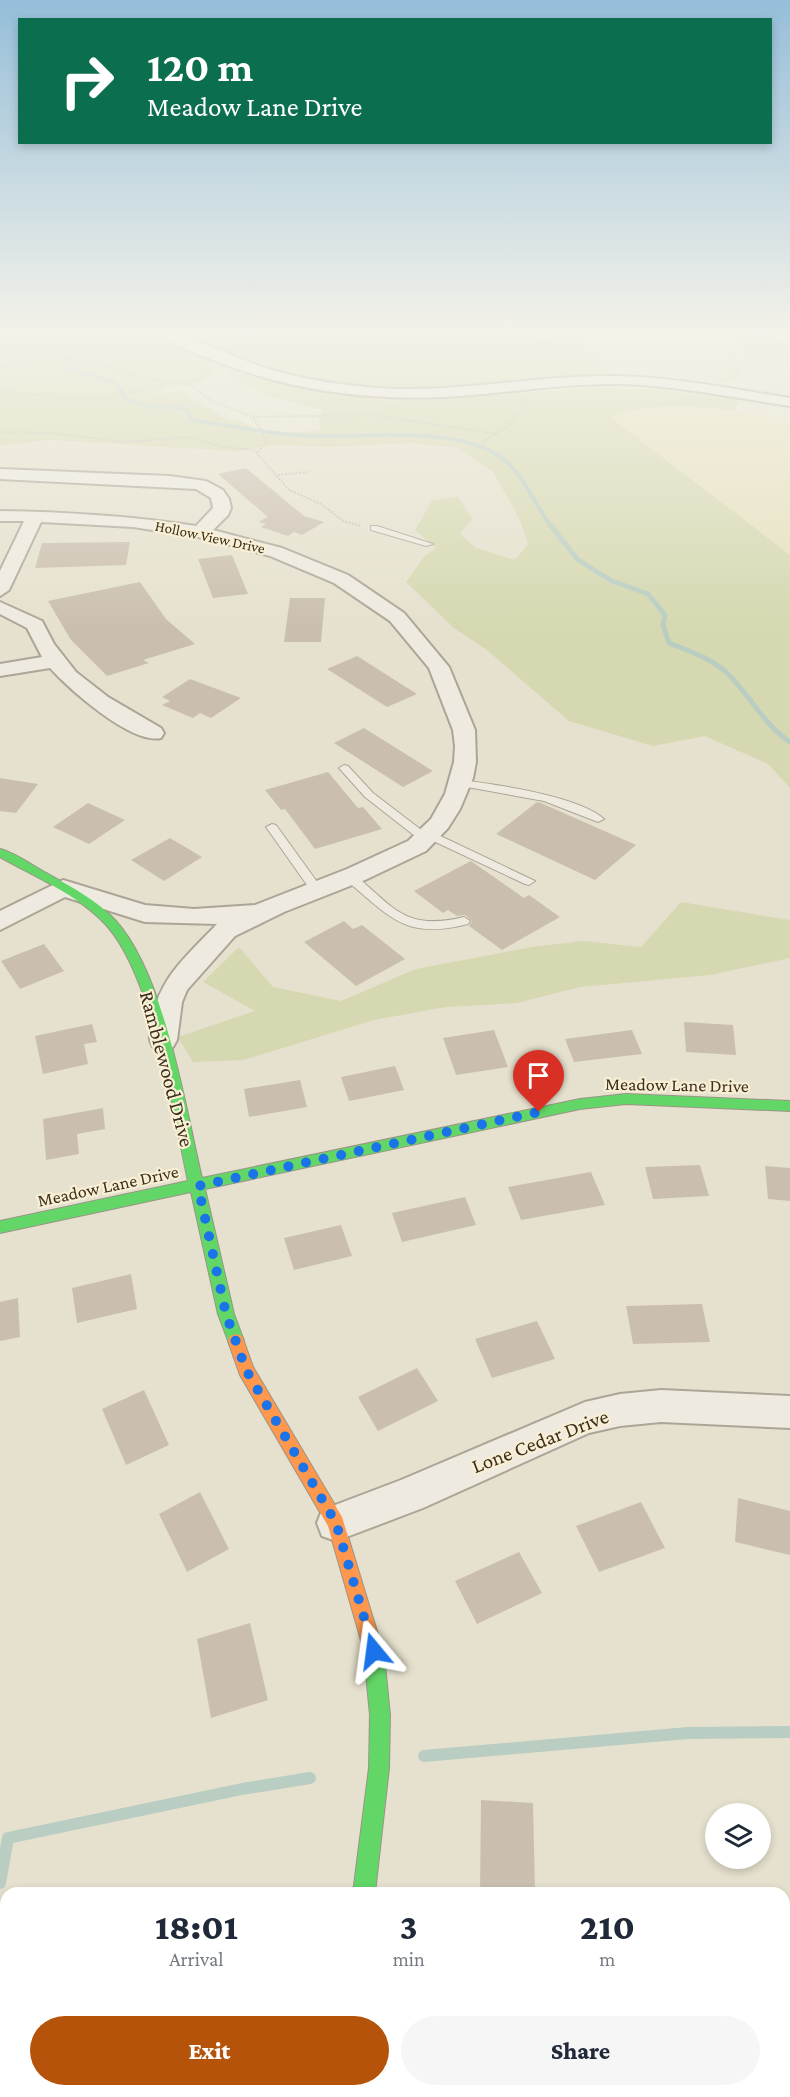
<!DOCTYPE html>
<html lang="en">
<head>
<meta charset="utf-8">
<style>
  body { margin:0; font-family:"Crimson Pro",serif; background:#f6f6f7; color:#1f2937; height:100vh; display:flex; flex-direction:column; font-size:22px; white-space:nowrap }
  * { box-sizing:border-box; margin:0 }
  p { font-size:20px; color:#747a83 }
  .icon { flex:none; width:33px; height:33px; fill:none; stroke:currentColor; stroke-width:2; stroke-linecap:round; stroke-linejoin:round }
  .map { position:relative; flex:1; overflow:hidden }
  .details { position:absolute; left:0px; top:1887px; width:790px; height:210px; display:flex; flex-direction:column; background:#fff; border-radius:18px 18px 0 0; box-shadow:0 3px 9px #0003 }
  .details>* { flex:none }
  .top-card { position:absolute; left:18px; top:18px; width:754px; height:126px; border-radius:0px; box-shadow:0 3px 9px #0003; background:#0b6e4f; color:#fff; overflow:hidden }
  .fabs { position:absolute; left:705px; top:1803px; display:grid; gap:12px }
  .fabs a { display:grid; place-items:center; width:66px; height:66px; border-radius:50%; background:#fff; box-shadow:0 3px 9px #0003; font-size:30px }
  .pin { position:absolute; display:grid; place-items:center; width:51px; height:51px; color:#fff; margin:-62px -26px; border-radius:50% 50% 50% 0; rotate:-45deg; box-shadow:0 0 6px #0007 }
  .pin .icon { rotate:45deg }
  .me { position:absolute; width:66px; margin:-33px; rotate:344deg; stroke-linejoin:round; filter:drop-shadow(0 0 4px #0008) }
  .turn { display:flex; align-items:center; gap:21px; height:126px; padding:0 30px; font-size:27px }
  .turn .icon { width:78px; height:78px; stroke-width:2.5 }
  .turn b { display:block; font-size:42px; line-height:51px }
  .eta { display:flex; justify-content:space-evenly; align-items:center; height:102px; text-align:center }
  .eta b { font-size:36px; font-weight:800; line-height:42px }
  .primary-button { display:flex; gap:12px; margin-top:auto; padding:12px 30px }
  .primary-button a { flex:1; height:69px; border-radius:36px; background:#b45309; color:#fff; font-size:24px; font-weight:800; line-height:69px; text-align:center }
  .primary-button a+a { background:#f6f6f7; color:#1f2937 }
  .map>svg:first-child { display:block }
  .farmland { fill:#e7e1be }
  .green { fill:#d5d8b0 }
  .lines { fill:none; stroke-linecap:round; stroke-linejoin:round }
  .stream-far2 { stroke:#b9cdc2; stroke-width:4 }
  .stream-far1 { stroke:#b9cdc2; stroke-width:5 }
  .stream { stroke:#b9cdc2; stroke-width:12 }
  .building { fill:#cabfaf }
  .lane-casing { stroke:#aca597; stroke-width:2 }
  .street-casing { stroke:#aca597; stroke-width:4 }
  .fast-casing { stroke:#9b9587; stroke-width:2 }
  .slow-casing { stroke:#9b9587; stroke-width:2 }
  .path { stroke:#c7c2b7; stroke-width:2; stroke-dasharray:2 1.5; stroke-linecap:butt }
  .lane { fill:#eeeae0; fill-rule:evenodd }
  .street { fill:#eeeae0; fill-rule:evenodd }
  .fast { fill:#63d668; fill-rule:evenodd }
  .slow { fill:#ff974d; fill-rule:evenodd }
  .route { stroke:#1a73e8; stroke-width:10; stroke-dasharray:0 18 }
  .labels { text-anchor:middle; stroke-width:4.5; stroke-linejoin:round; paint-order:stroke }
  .far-street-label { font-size:15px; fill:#3c2e1e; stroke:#f8efd4 }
  .street-label { font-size:18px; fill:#3c2e1e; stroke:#f8efd4 }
  .near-street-label { font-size:21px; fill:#3c2e1e; stroke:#f8efd4 }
</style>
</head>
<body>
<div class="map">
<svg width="790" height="2097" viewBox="0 0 790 2097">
  <rect width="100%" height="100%" fill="#e6e1ce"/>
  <path class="farmland" d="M668 407 720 409 790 420V555L610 417 623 410Z"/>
  <path class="green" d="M0 336H155L210 362 209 364 223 368 199 383 167 388 156 394 180 390 224 418 246 423 258 434 321 431 319 420 322 410C289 402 251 393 225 370L287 385 390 401 594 388 664 390 739 400 734 411C701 406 640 402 610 417L790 555V788L768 764 705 736 653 746 569 721 487 650 454 628 406 582 424 557 436 548 415 530 432 501 458 497 472 519 460 534 476 548 515 560 528 544 519 518 493 472 458 448 410 443 331 447 277 445 235 451 49 440 0 446Z
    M186 336H532L538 340 554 341 548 336H580L608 371 601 374C539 381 477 390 415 390 336 390 256 369 186 336Z
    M730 336H790V356L752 361 732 382H718L747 355 738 340Z
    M681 902 790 920V958L710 975 580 987 517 1003 446 1007 374 1020 243 1060 193 1062 178 1037 255 1011 203 982 239 947 273 987 341 1001 416 969 532 947 583 941 641 947Z"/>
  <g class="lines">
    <path class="stream-far2" d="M91 336 89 344 74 352 65 361 68 368 116 383 127 400 148 406 185 408 192 420C233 426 274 435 315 436 366 437 455 426 499 456 525 474 534 505 553 529"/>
    <path class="stream-far1" d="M552 527 577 559 610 580 648 594 665 615 663 625 669 643C689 651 711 658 727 673 750 695 763 724 790 742"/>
    <path class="stream" d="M424 1756 688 1733 790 1732
      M0 1883 8 1838 242 1789 310 1778"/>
  </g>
  <path class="building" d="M246 468 304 516 324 522 302 535 294 532 288 536 261 527 266 524 258 522 268 517 218 474Z
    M130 542 126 565 35 568 42 543Z
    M232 555 248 594 213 598 198 559Z
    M140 582 166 619 195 644 143 660 149 663 107 676 71 640 48 601Z
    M290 598H325L321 642H284Z
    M357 656 417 694 387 707 327 669Z
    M190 679 241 698 211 718 200 713 193 718 162 705 170 701 162 697Z
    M364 728 433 771 403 787 334 743Z
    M328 772 358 808 363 807 382 829 315 849 285 809 281 810 265 790Z
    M0 778 38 784 16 813 0 811Z
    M537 802 541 803 636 845 595 880 496 834Z
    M88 803 125 820 89 844 53 827Z
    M170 838 202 857 164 881 131 860Z
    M471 861 524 898 529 895 560 917 502 950 469 926 472 921 465 915 457 916 448 910 443 913 414 891Z
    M344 921 353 929 362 925 405 959 356 986 304 942Z
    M44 944 64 971 20 989 1 961Z
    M684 1022 733 1025 736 1055 686 1052Z
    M92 1024 97 1042 84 1044 88 1064 43 1074 35 1036Z
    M494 1030 508 1067 456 1075 443 1038Z
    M632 1030 642 1054 574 1062 565 1039Z
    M395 1066 404 1090 349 1101 341 1077Z
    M300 1080 307 1107 249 1117 244 1089Z
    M103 1108 105 1129 77 1134 79 1154 46 1160 43 1119Z
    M700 1165 709 1196 653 1199 645 1167Z
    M765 1166 790 1168V1201L768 1199Z
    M591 1172 605 1205 521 1220 508 1187Z
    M465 1197 476 1225 402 1242 392 1213Z
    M341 1225 352 1256 294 1270 284 1238Z
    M131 1274 137 1309 77 1323 72 1288Z
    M18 1298 20 1337 0 1341V1302Z
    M702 1304 710 1342 633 1344 626 1306Z
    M537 1321 555 1359 492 1378 475 1339Z
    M417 1368 438 1401 378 1431 358 1397Z
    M144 1390 169 1445 126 1465 102 1409Z
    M200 1492 229 1549 187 1572 159 1514Z
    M738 1498 790 1511V1555L735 1542Z
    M641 1502 665 1548 599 1572 576 1526Z
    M519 1552 542 1593 477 1624 455 1581Z
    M250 1623 268 1700 211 1718 197 1639Z
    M481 1800 533 1803 535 1893H480Z"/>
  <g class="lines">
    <defs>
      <path id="lane" d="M773 336H780L790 342V347Z
        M371 526H377L433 544 426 546 371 530Z
        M344 765 348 766 373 793 424 832H432L535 881 529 885 525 884 429 839 420 840 365 797 339 768Z
        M460 780C494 784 579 796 604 819L598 822 544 801 456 785V781Z
        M272 824 276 825 320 886 322 889 320 892H312L266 827Z
        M350 873 354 874C395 909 406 931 464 917L470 921 468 924C406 940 391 918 346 880L344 877Z"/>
      <path id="street" d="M165 336C188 333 245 363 272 370 302 379 334 384 366 387 445 395 522 377 601 376 665 375 727 388 790 398V406C735 398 679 386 623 384 568 383 514 392 460 396 378 402 294 392 218 362 202 355 177 349 165 336Z
        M0 469 169 476 206 481 223 490 229 499 231 508 228 515 213 530 282 548 348 575 404 613 449 667 475 730 476 762 473 778 460 809 448 828 426 851 365 880 284 912 235 936 187 990 182 1002 177 1040 173 1047 163 1050 153 1047C148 1039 150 1034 151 1025 158 978 186 957 217 924L145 922 65 897 0 930V911L63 880 145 905 194 909 255 905 347 869 408 841 431 819 445 794 454 762 455 746 453 730 429 668 390 621 334 583 270 556 204 538 133 527 41 522 9 590 0 596V571L24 521H0V511C66 512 130 516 196 526L213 508 211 498 196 489 0 479Z
        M0 602 42 621 54 644 76 672 108 697 161 728 164 733 161 738C132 745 69 689 50 668L0 676V664L42 657 27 628 0 614Z
        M661 1390 790 1396V1428L661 1422 620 1426 589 1433 423 1508 336 1541 322 1536 317 1523 322 1510 401 1480 585 1402 620 1394Z
        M314 2091H364V2097H314Z"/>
      <path id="fast" d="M0 849C16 853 33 866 48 874 72 887 98 901 116 921 165 976 185 1106 202 1178L580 1099 626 1094 790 1101V1111L626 1104 580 1109 205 1189 234 1314 244 1341 242 1346 236 1348 230 1346 218 1314 191 1192 0 1233V1221L188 1181C173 1112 153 978 107 926 79 895 35 877 0 857Z
        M374 1644 381 1647 384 1654 390 1715 389 1768 375 1893H353L369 1768 370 1715 364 1654 367 1647Z"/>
      <path id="slow" d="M236 1334 242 1336 253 1367 342 1517 384 1654 381 1661 374 1664 367 1661 328 1526 240 1375 228 1341 230 1336Z"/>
    </defs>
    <use href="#lane" class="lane-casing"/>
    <use href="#street" class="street-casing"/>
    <use href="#fast" class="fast-casing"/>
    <use href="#slow" class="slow-casing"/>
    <path class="path" d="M474 336 490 348 545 343
      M0 355 57 357 90 362 147 379 184 384
      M669 366 731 360 736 354 712 336
      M0 367 22 363 33 356
      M210 369 199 379 184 384 192 386 211 401 253 417
      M0 391 98 400 170 383
      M0 432 53 433 123 442 191 437 222 447 254 450 289 490 321 504 343 521 361 526
      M483 442 509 425 528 401
      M258 452 267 441 253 417 372 415 498 434
      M278 475 308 472"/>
    <use href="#lane" class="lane"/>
    <use href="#street" class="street"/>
    <use href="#fast" class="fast"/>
    <use href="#slow" class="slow"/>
  </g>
  <linearGradient id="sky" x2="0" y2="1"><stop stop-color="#95bed9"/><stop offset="0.53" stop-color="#f4f2e9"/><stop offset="1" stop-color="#f4f2e9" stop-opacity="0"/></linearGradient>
  <rect width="790" height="629" fill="url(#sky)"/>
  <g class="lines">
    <path class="route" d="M374 1651 336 1523 246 1370 226 1314 198 1186 539 1112"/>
  </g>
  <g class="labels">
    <g class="far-street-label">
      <text transform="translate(210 537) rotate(12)" y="5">Hollow View Drive</text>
    </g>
    <g class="street-label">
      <text transform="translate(677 1085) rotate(1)" y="6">Meadow Lane Drive</text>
      <text transform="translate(108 1186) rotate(-12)" y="6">Meadow Lane Drive</text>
    </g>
    <g class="near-street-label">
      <text transform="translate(167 1069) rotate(75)" y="7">Ramblewood Drive</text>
      <text transform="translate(540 1441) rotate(-21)" y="7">Lone Cedar Drive</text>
    </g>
  </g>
</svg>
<div class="fabs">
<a><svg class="icon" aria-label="layers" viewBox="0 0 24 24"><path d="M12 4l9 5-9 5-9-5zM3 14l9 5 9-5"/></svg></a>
</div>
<div class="pin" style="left:539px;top:1112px;background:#d93025"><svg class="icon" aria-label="arrive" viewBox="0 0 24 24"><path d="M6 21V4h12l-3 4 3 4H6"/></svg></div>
<svg class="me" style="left:374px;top:1651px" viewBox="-20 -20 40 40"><path d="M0-17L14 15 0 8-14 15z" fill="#1a73e8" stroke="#fff" stroke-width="4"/></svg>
<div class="top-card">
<div class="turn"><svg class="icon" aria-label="right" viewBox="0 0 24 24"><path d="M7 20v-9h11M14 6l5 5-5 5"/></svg><div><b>120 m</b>Meadow Lane Drive</div></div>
</div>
<section class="details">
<div class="eta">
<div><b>18:01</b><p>Arrival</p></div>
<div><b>3</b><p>min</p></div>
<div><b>210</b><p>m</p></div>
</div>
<div class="primary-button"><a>Exit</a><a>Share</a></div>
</section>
</div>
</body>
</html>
